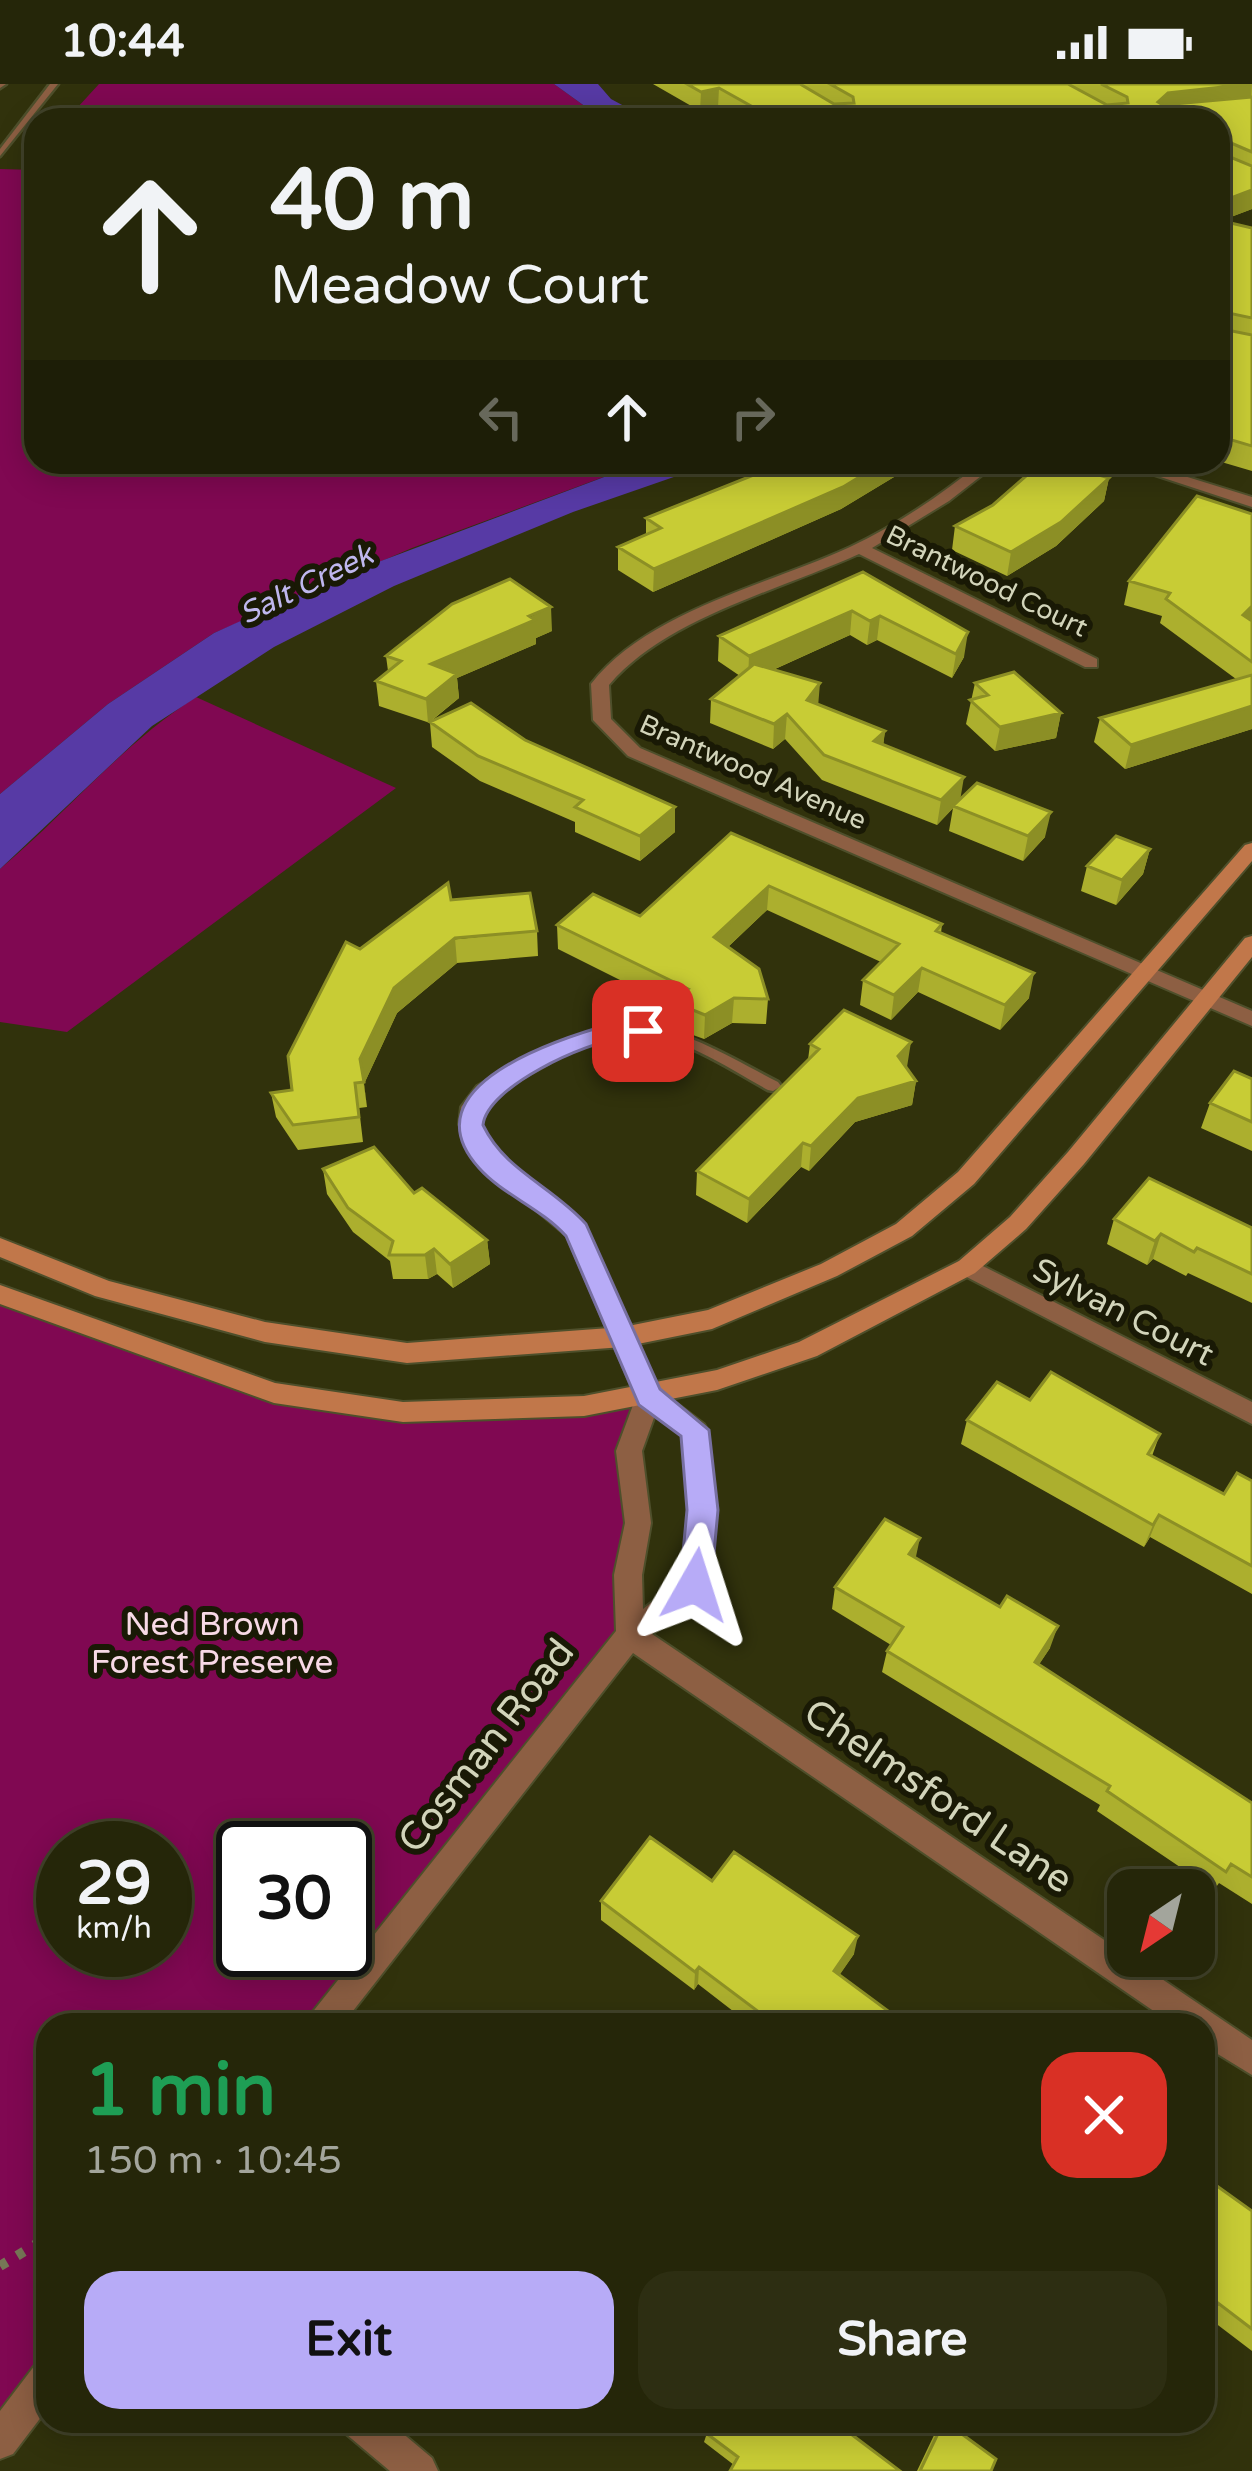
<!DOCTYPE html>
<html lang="en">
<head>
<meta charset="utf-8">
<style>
  body { margin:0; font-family:"Varela Round",sans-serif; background:#2d2e12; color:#f1f3f6; height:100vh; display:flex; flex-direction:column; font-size:45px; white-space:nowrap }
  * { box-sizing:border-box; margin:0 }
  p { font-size:39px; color:#a3a59c }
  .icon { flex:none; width:66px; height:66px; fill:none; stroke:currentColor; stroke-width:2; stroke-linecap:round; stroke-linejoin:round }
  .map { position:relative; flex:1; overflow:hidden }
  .details { position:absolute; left:36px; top:1929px; width:1179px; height:420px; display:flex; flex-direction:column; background:#252609; border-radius:36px; box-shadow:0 6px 30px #0003,0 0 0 3px #42432a }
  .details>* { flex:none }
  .hud { position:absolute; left:24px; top:24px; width:1206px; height:366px; border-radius:36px; box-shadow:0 6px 30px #0003,0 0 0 3px #42432a; background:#252609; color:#f1f3f6; overflow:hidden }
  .needle { width:78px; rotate:215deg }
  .controls { position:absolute; left:1107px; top:1785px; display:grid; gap:24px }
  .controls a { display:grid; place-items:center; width:108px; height:108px; border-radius:24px; background:#252609; box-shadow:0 6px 30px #0003,0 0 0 3px #42432a; font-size:60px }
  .speed { position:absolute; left:36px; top:1737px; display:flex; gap:24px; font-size:60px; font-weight:700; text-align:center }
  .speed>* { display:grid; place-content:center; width:156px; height:156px; border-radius:50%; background:#252609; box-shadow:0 6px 30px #0003,0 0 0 3px #42432a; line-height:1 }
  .speed small { font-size:30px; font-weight:400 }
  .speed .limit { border:6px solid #111; border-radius:18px; background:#fff; color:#111 }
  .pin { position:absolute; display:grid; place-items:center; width:102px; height:102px; color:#fff; margin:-51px; border-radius:24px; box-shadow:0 6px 18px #0006 }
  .me { position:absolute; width:132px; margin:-66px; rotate:6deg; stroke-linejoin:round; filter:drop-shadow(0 0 9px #0008) }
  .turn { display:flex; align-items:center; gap:42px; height:252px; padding:0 48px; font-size:54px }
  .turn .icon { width:156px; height:156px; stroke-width:2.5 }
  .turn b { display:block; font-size:84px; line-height:102px }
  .lanes { display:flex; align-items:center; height:114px; padding:0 48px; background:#0003; justify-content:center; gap:60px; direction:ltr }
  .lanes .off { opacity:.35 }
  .round { display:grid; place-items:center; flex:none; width:126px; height:126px; border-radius:36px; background:#2d2e12 }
  .head { display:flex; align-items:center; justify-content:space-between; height:204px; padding:0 48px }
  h1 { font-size:72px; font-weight:800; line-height:90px; color:#1e9e55 }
  .primary-button { display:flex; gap:24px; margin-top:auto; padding:24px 48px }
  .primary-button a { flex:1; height:138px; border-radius:36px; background:#b7abf7; color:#111; font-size:48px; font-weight:800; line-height:138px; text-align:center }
  .primary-button a+a { background:#2d2e12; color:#f1f3f6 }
  .status { display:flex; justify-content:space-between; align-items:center; height:84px; padding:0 60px; background:#252609; direction:ltr }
  .status svg { height:33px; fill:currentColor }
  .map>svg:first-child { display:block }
  .green { fill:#800852; fill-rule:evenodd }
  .water { fill:#573aa5 }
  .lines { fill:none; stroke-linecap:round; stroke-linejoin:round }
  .service-casing { stroke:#4e4f2b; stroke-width:5 }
  .minor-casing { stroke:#4e4f2b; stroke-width:4 }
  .secondary-casing { stroke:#4e4f2b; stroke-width:4 }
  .path { stroke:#767756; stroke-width:10; stroke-dasharray:8 12; stroke-linecap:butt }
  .service { fill:#8d5f43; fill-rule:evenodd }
  .minor { fill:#8d5f43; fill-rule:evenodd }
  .secondary { fill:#c1774a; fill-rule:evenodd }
  .wall { fill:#acaf2e }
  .shaded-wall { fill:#8c8f25 }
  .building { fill:#c8cc35; stroke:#8c8f25; stroke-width:3 }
  .route { fill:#b7abf7; stroke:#776fa1; stroke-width:3 }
  .labels { text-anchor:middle; stroke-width:12; stroke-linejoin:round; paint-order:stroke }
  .far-street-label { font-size:27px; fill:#d2d4ba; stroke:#191905 }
  .far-water-label { font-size:30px; font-style:italic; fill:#bfb7ee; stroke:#191905 }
  .street-label { font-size:33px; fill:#d2d4ba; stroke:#191905 }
  .park-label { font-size:33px; fill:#f8d9e6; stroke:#191905 }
  .near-street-label { font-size:39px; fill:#d2d4ba; stroke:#191905 }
</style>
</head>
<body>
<div class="status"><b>10:44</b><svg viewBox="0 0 49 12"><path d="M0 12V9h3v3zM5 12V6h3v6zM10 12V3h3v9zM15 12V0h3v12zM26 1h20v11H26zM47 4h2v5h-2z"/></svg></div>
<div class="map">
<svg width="1252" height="2387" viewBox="0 0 1252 2387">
  <rect width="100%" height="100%" fill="#31320c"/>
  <path class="green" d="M99 0H554L604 36H66Z
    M0 85 36 86V378H644L412 464 214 549 108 620 0 710Z
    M196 613 396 704 67 948 0 938V785C68 728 121 661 196 613Z
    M0 1212 274 1309 403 1328 649 1313 636 1397 630 1551 322 1941H48V2294L0 2357ZM63 1764H165V1866H63ZM243 1764H345V1866H243Z"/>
  <path class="water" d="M554 0H598L611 15 650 36H604Z
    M644 378H717L573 428 394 502 274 563 152 642 0 785V710L108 620 214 549 333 495Z"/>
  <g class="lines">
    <defs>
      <path id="service" d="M0 0H6L0 4Z
        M50 0H58L0 72V65Z
        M634 940C688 946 731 974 778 998L781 1002 773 1007 768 1006C722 981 670 942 615 953 590 958 566 971 542 979L535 974 537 970 600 947Z"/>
      <path id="minor" d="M982 378H999L949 417 872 464 1097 575V583H1085L859 470C780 506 666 534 609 601L611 635 640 664 1252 927V942L628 672 593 636 591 600C648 527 768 501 850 463 897 441 941 411 982 378Z
        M1115 378H1139L1252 413V423Z
        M542 967 550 969 553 974 550 979 501 1006 485 1021 481 1040 486 1055 515 1085 585 1141 659 1306 704 1340 708 1347 716 1426 709 1501 705 1509 652 1550 1252 1956V1991L1203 1961V1941H1174L633 1569 342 1941H306L311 1930 616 1547 614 1491 625 1439 616 1367 636 1313 567 1152 482 1081 459 1040 461 1023 477 1002ZM655 1331 683 1352 690 1426 682 1495 643 1525 642 1491 651 1439 642 1367Z
        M967 1174 1252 1318V1340L959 1189 955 1183 959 1177Z
        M48 2276V2324L13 2370 0 2375V2327L35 2281Z
        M341 2337H388L432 2374 438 2387H390L346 2350Z"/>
      <path id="secondary" d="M1252 759V777L974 1100 912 1152 837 1192 712 1245 623 1263 407 1279 265 1258 95 1212 0 1173V1154L109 1197 265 1238 407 1259 623 1243 708 1226 821 1180 896 1140 958 1088 1245 761Z
        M1252 852V873L1084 1080 1026 1145 975 1189 817 1272 717 1306 584 1332 403 1338 274 1319 0 1220V1201L275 1299 403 1318 584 1312 717 1286 799 1258 959 1177 1010 1133 1068 1068 1245 854Z"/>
    </defs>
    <use href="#service" class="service-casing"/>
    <use href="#minor" class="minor-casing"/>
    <use href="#secondary" class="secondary-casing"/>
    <path class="path" d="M0 2182 48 2153"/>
    <use href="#service" class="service"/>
    <use href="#minor" class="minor"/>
    <use href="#secondary" class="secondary"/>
  </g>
  <path class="wall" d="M653 0H1252V125L1220 137 1252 144V387L1218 377V36H740L718 24 700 27Z
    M776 378H901L899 390 841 425 653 508 618 486V463L646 451V434L776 382Z
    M1109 394 1104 417 1056 462 1007 492 952 466 955 442Z
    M1252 430V645L1125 685 1094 658 1100 634 1236 595 1160 539 1162 532 1124 521 1129 497Z
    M863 488 964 573 952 594 877 556 867 561 850 551 773 586 818 620 885 647 883 661 961 715 1045 753 1023 777 949 747 953 724 937 741 822 696 785 655 773 665 710 639 711 615 740 592 718 577 719 552Z
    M552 547 536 554V560L457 594 459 614 430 638 525 656 675 723V748L640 777 575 748V738L480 697 432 663 430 639 379 622 376 597 388 587 386 572Z
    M975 599 1061 629 1056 654 995 667 966 640Z
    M731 749 942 840 941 849 1029 914 1000 946 918 908 891 936 860 921 863 896 881 878 767 826 728 863 768 915 766 940 732 939 704 955 682 947 672 939V922L558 865 557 841 640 832Z
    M1150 765 1143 790 1116 821 1081 807 1087 782Z
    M537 847 538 872 457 879 397 929 364 1000 367 1023 359 1024 363 1058 298 1066 276 1033 271 1009 292 1006 360 865Z
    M810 960 906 983 916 997 912 1021 855 1038 809 1087 801 1083 747 1139 696 1111 697 1087 808 976Z
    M1252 995V1067L1201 1044 1210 1019Z
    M323 1085 414 1109 487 1156 490 1180 453 1204 437 1190 428 1195H393L390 1177 353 1148 327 1110Z
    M1114 1135 1252 1144V1219L1188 1189 1186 1192 1153 1175 1147 1181 1107 1160Z
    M1030 1316 1160 1350 1152 1372 1224 1410 1252 1397V1510L1150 1453 1144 1463 961 1360 967 1336Z
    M916 1474 1050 1564 1039 1580 1252 1719V1820L1219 1799 1214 1806 1097 1727 1100 1721 882 1588 887 1567 891 1561 832 1525 835 1503Z
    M712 1797 854 1870 839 1891 907 1941H751L698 1900 694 1906 601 1836V1817Z
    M1252 2127V2267L1210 2235Z
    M711 2337H847L734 2381 704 2358Z
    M944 2337 991 2387H917L936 2347Z"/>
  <path class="shaded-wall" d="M1252 0 1251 19 1164 29 1158 18 1168 9Z
    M719 4 718 24 700 27 701 8Z
    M1252 106V125L1218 138V119Z
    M884 378H901L899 390 841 425 653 508 654 485Z
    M1109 394 1104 417 1056 462 1007 492 1011 468Z
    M1252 522V539L1243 531Z
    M551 523 552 547 536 554V560L457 594 459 614 428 639 426 615 431 580Z
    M852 527 850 551 748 597 749 572Z
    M880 532 877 556 867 561 870 537Z
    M968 548 964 573 952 594 956 570Z
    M820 599 818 623 807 616Z
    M1252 622V645L1125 685 1131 661Z
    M1061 629 1056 654 995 667 1000 643Z
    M787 630 785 655 773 665 774 640Z
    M885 647 882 672 874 657Z
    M964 693 960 717 937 741 941 716Z
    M675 723V748L640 777V752Z
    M1051 728 1045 753 1023 777 1028 752Z
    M1150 765 1143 790 1116 821 1122 796Z
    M769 802 767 826 712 878 714 853Z
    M455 854 457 879 397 929 364 1000 367 1023 360 975 394 904Z
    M922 884 918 908 891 936 894 911Z
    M1034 889 1029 914 1000 946 1005 921Z
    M734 914 732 939 704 955 705 931Z
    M911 958 907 983 894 996 898 972Z
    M916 997 912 1021 855 1038 809 1087 811 1062 858 1014Z
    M803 1059 801 1083 747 1139 749 1115Z
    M1161 1150 1153 1175 1147 1181 1155 1157Z
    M487 1156 490 1180 453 1204 450 1180Z
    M434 1165 437 1190 428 1195 425 1171Z
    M1159 1431 1150 1453 1144 1463 1153 1441Z
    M920 1454 915 1477 909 1470Z
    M1058 1542 1050 1564 1027 1599 1035 1578Z
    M858 1852 854 1870 830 1905 834 1887Z
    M699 1883 698 1900 694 1906 695 1888Z"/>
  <path class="building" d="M687 0H800L834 20 854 19 853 13 830 0H1068L1107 21 1128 19 1127 13 1101 0H1250L1168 9 1158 18 1163 21 1252 13V68L1224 56 1218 68V36H776L719 4 701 8Z
    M1218 68 1252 82V106L1218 119Z
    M1218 136 1252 144V234L1224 228 1219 232 1222 245 1252 251V362L1218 352Z
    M778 378H884L843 403 654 485 618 463 661 444 646 434 779 381Z
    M1042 378H1056L1109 394 1061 438 1011 468 955 442 993 421Z
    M1197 412 1252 430V522L1243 531 1252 537V578L1166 515 1170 509 1129 497Z
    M863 488 968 548 956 570 880 532 870 537 852 527 749 572 719 552Z
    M510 495 551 523 529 532 535 536 431 580 457 590 426 615 376 597 401 577 386 572 452 520Z
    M754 580 820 599 807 616 885 647 874 657 964 693 941 716 824 671 787 630 774 640 711 615Z
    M1014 588 1061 629 1000 643 970 616 988 611 975 599Z
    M1252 591V622L1131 661 1100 634Z
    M471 619 525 656 675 723 640 752 575 723 583 716 478 672 430 638Z
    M977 699 1051 728 1028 752 953 722Z
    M731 749 942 840 936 847 1034 889 1005 921 922 884 894 911 863 896 899 860 769 802 714 853 759 885 768 915 734 914 705 931 683 922 673 915 688 905 557 841 593 810 640 832Z
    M1116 752 1150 765 1122 796 1087 782Z
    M448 799 451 816 530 809 537 847 455 854 394 904 360 975 364 998 355 999 359 1033 293 1041 271 1009 292 1006 288 972 346 858 360 865Z
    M844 926 911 958 898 972 916 997 858 1014 811 1062 803 1059 749 1115 697 1087 819 965 810 960Z
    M1234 987 1252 995V1038L1210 1019Z
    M374 1063 414 1109 422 1104 487 1156 450 1180 434 1165 425 1171H389L393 1157 348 1124 323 1085Z
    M1149 1094 1252 1144V1190L1197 1164 1194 1168 1161 1150 1155 1157 1114 1135Z
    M1051 1288 1160 1350 1148 1370 1224 1410 1237 1389 1252 1397V1482L1159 1431 1153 1441 967 1336 997 1298 1030 1316Z
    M885 1435 920 1454 909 1470 1000 1523 1007 1512 1058 1542 1035 1578 1252 1719V1793L1231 1780 1226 1788 1107 1707 1110 1702 887 1567 903 1543 835 1503Z
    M650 1753 712 1797 734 1768 858 1852 834 1887 907 1941H776L699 1883 695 1888 601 1817Z
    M1203 2092 1252 2127V2245L1218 2219 1203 2249Z
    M713 2337H847L843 2344 900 2387H730L738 2373 706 2349Z
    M944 2337 996 2375 991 2387H920Z"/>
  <path class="route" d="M618 938 643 939 655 947 651 953C641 955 633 953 623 954 585 958 487 1003 483 1041 505 1087 552 1102 586 1140L660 1305 709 1346 718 1426 711 1501 706 1511H684L680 1501 687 1426 681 1352 639 1321 566 1152C541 1124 503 1111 479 1084 405 1002 560 954 618 938Z"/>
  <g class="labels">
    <g class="far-street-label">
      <text transform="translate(987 497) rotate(26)" y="9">Brantwood Court</text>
      <text transform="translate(753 688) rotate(24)" y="9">Brantwood Avenue</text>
    </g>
    <g class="far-water-label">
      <text transform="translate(306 500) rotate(-26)" y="10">Salt Creek</text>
    </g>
    <g class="street-label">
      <text transform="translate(1124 1227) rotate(27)" y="12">Sylvan Court</text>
    </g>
    <g class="park-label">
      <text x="212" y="1551">Ned Brown<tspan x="212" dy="38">Forest Preserve</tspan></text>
    </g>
    <g class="near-street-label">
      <text transform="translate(485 1661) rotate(-52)" y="14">Cosman Road</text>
      <text transform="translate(939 1711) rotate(34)" y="14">Chelmsford Lane</text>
    </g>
  </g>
</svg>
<div class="controls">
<a><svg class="needle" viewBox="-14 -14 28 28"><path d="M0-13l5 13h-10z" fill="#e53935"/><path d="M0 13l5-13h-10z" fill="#a3a59c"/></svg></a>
</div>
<div class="speed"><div>29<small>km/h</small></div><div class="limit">30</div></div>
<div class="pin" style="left:643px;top:947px;background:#d93025"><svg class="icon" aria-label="arrive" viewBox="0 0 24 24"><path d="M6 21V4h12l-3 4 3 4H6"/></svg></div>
<svg class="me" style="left:695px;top:1501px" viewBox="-20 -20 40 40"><path d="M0-17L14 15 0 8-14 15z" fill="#b7abf7" stroke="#fff" stroke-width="4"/></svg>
<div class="hud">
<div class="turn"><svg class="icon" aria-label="ahead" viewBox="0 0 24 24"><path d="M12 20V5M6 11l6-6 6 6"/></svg><div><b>40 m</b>Meadow Court</div></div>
<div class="lanes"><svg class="icon off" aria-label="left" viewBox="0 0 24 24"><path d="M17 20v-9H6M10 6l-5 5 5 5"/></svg><svg class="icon" aria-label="ahead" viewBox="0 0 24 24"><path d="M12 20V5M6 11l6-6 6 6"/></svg><svg class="icon off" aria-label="right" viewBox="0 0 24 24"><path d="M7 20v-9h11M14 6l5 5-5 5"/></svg></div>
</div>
<section class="details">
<div class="head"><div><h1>1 min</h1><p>150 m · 10:45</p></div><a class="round" style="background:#d93025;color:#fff"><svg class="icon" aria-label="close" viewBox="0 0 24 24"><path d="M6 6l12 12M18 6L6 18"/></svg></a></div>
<div class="primary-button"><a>Exit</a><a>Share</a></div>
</section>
</div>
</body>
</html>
